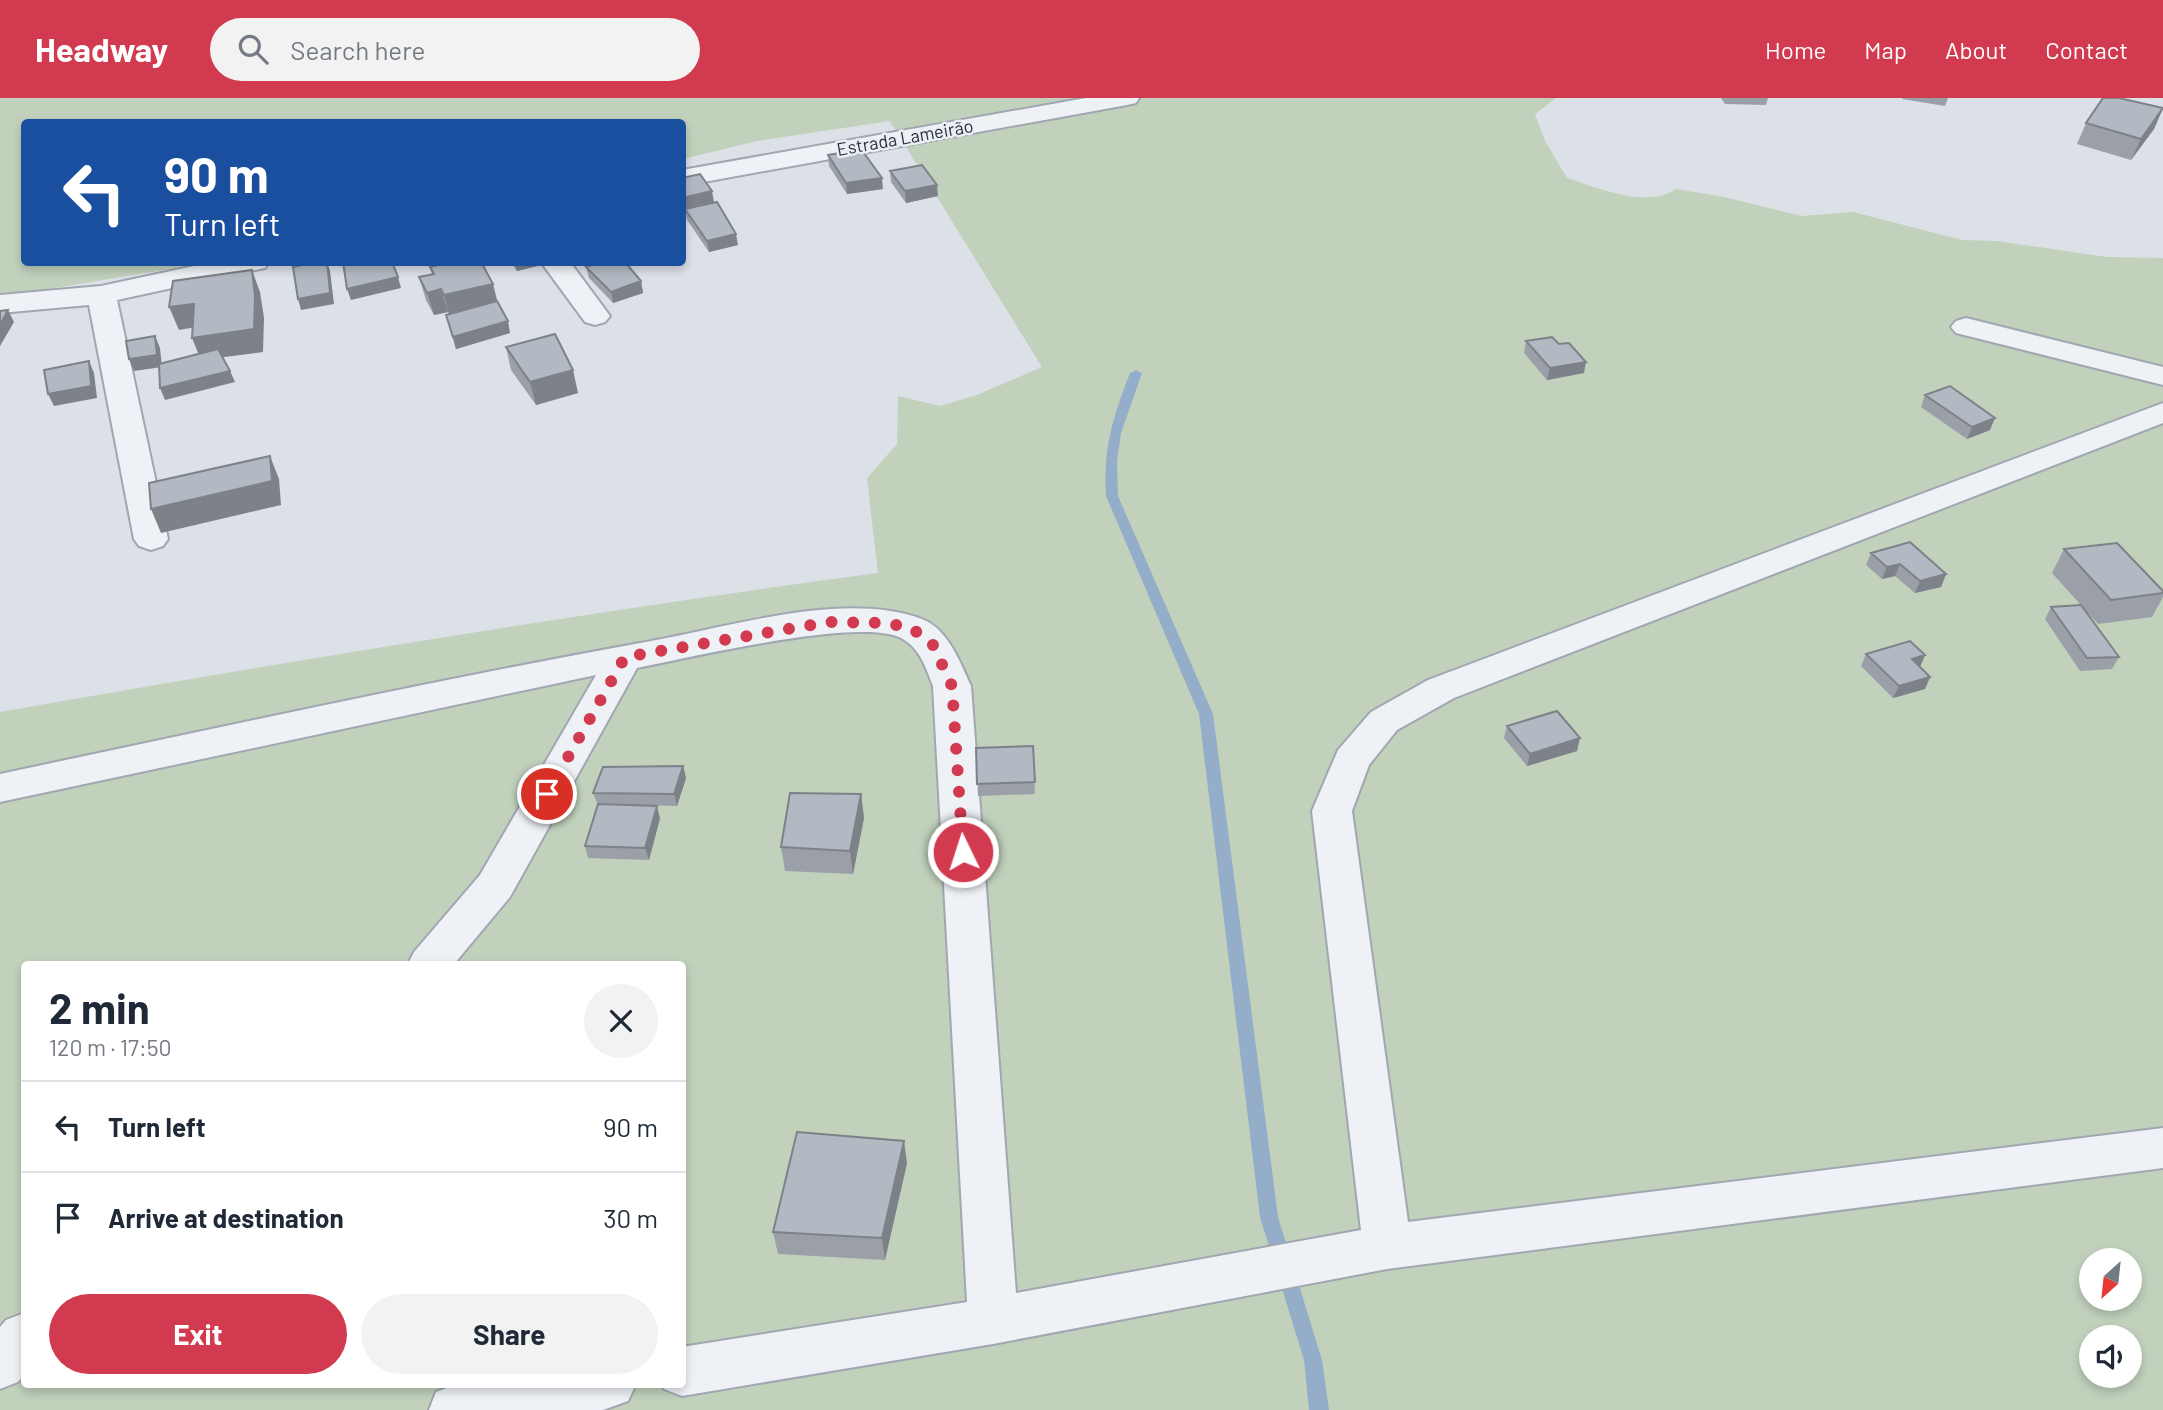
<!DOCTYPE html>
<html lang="en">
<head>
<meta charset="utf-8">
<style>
  body { margin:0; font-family:Barlow,sans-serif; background:#f2f2f3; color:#1f2937; height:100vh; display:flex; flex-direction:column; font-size:26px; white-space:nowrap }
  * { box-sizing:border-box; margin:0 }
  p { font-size:23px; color:#747a83 }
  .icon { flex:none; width:38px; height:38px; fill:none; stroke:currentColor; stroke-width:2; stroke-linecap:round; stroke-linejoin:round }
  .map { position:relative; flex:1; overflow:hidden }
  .side { position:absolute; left:21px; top:863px; width:665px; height:427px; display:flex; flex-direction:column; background:#fff; border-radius:7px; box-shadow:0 4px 10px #0003 }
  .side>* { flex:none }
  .hud { position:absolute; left:21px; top:21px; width:665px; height:147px; border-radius:7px; box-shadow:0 4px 10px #0003; background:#1a4fa0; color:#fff; overflow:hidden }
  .needle { width:46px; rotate:207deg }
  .buttons { position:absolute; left:2079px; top:1150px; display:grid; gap:14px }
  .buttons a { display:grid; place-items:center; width:63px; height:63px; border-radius:50%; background:#fff; box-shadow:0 4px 10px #0003; font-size:35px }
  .pin { position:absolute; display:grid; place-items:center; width:60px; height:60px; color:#fff; margin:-30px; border:4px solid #fff; border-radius:50%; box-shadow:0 2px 7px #0007 }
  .me { position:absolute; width:77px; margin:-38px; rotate:356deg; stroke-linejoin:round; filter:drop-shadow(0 0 5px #0008) }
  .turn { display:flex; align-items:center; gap:24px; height:147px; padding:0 28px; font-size:32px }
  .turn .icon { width:91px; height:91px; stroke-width:2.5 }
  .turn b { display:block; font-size:49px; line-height:60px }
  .round { display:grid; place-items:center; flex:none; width:74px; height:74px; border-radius:37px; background:#f2f2f3 }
  .headline { display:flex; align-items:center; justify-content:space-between; height:119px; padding:0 28px }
  h1 { font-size:42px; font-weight:700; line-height:52px }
  .action { display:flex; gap:14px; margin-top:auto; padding:14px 28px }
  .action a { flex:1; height:80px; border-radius:42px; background:#d23a50; color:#fff; font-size:28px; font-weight:700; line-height:80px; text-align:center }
  .action a+a { background:#f2f2f3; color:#1f2937 }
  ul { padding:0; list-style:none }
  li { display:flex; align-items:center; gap:21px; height:91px; padding:0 28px; border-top:2px solid #e0e1e3 }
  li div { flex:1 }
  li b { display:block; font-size:26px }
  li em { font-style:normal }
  header { display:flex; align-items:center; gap:42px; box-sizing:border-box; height:98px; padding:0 35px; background:#d23a50; color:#fff }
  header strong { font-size:33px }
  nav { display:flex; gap:38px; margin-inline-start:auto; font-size:24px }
  .search { width:490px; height:63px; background:#f2f2f3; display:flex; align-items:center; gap:18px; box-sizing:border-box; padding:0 24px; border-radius:38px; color:#747a83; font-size:26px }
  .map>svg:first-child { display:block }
  .green { fill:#c1d1bc; fill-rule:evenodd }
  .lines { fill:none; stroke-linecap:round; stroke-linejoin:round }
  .stream { fill:#94aec9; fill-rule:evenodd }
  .minor-casing { stroke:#a1a7b1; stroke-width:4 }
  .minor { fill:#eef1f5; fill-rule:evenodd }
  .wall { fill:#9a9fa8 }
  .shaded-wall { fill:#7d8288 }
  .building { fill:#b3b9c3; stroke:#7d8288; stroke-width:2 }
  .route { stroke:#d23a50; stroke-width:12; stroke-dasharray:0 21.6 }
  .labels { text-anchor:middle; stroke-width:5; stroke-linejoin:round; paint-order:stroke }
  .far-street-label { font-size:18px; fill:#252e3d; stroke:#ebeff4 }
</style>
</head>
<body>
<header>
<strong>Headway</strong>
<div class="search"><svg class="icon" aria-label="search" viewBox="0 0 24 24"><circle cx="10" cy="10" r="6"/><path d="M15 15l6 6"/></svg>Search here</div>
<nav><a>Home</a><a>Map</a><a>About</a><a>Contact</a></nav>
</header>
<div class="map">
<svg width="2163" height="1312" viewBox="0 0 2163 1312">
  <rect width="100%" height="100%" fill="#dce0e7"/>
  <path class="green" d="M0 0H1556L1535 16 1545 43 1567 80C1598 90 1647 111 1676 91L1724 99 1802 118 1853 114 1962 142 1997 143 2107 159 2163 160V1312H0V614C292 563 585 514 878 475L867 380 897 346 898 298 940 308 977 297 1042 269 890 23 757 43 683 61 682 24H24V164L206 165 0 199ZM24 866H682V1286H24ZM2091 1162H2130V1200H2091ZM2091 1239H2130V1278H2091Z"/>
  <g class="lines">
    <path class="stream" d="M1136 272 1142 275 1121 335 1117 363 1118 398 1213 616 1278 1119 1322 1262 1329 1312H1309L1304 1262 1260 1119 1199 616 1106 398C1103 350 1113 319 1130 275Z"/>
    <defs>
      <path id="minor" d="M1086 0H1139L1136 5 1127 7 682 88V72Z
        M213 164H269L265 170 255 172 117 202 168 441 163 448 151 452 139 448 134 441 89 207 0 215V197L101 188Z
        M541 164H570L610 218 605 224 595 227 585 224Z
        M1966 220 2163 269V287L1956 235 1951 229 1956 223Z
        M2163 305V325L1454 600 1397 632 1369 667 1352 713 1408 1124 2163 1030V1070L1387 1171 993 1246 682 1298 664 1291 662 1286H682V1249L967 1204 933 588C926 570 920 550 901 540 859 519 689 560 637 570L510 799 454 866H408L414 854 480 777 596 577 0 704V676C217 630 434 582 651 543 730 529 845 492 922 521 948 531 960 564 971 588L1016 1195 1361 1132 1312 713 1338 652 1371 614 1428 582Z
        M24 1215V1277L18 1284 0 1291V1229L6 1222Z
        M458 1286H636L628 1303 603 1312H429L436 1294Z"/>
    </defs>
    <use href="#minor" class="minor-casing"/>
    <use href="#minor" class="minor"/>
  </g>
  <path class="wall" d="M1721 0H1768L1766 7 1725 6Z
    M1903 0H1948L1945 8 1902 1Z
    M2163 10 2154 31 2131 62 2077 46 2086 25Z
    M828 57 883 91 847 96 829 68Z
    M890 73 938 98 906 105 891 84Z
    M685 111 738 147 709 154 687 122Z
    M429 164H481L493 186 498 205 510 235 456 251 446 217 449 216 448 214 434 217 426 202 419 179 432 176 430 169 433 168Z
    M494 164H536L537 168 517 173 511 165 497 168Z
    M586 169 641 183 643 195 613 205 589 180Z
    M1526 243 1584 275 1547 282 1524 255Z
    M506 249 578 295 536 307 511 272Z
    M1925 297 1990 332 1967 341 1921 309Z
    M2064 451 2163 493V499L2152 519 2098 526 2052 475Z
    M1871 455 1946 476 1941 489 1915 495 1895 478 1882 481 1866 467Z
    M2051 509 2119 559 2112 571 2080 573 2045 521Z
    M1866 556 1925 557 1920 569 1930 579 1925 591 1893 600 1861 568Z
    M1507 628 1577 653 1527 668 1504 640Z
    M1033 648 1035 696 978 698 976 650Z
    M683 668 686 680 677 708 640 707 660 720 649 762 588 760 585 748 598 707 593 695Z
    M861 696 864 720 853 776 785 773 781 749Z
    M907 1065 885 1162 778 1156 773 1134Z"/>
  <path class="shaded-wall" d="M2163 10 2154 31 2131 62 2141 41Z
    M882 80 883 91 847 96 846 85Z
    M937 87 938 98 906 105 905 93Z
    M712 93 714 104 682 111V100Z
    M736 136 738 147 709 154 707 143Z
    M327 164 330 173 334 206 301 212 298 201Z
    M496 164H511V165L497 168Z
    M515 164H536L537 168 517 173Z
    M252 172 260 194 264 220 263 254 201 262 192 240Z
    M398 179 401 190 351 202 347 191Z
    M641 183 643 195 613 205 611 194Z
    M493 186 498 208 450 220 444 197Z
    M441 191 448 214 434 217 427 195Z
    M194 206 202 228 179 232 169 209Z
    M8 212 14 224 0 248V227Z
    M508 223 510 235 456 251 453 239Z
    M155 238 160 250 162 269 134 273 129 261Z
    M89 263 94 275 97 300 54 308 48 296Z
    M1586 264 1584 275 1547 282 1550 270Z
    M573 272 578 295 536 307 530 284Z
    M230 273 235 284 165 302 160 290Z
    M1995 320 1990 332 1967 341 1972 329Z
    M270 358 279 381 281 407 161 435 151 411Z
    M1900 466 1895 478 1882 481 1887 469Z
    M1946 476 1941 489 1915 495 1920 483Z
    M1925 557 1920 569 1912 561Z
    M1930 579 1925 591 1893 600 1899 588Z
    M1580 640 1577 653 1527 668 1530 656Z
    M683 668 686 680 677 708 674 696Z
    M861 696 864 720 853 776 850 753Z
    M657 708 660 720 649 762 645 750Z
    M904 1043 907 1065 885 1162 882 1140Z"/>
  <path class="building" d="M2103 0H2119L2163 10 2141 41 2086 25Z
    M861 51 882 80 846 85 828 57Z
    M922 67 937 87 905 93 890 73Z
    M700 76 712 93 682 100V80Z
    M717 104 736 136 707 143 685 111Z
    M314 164H327L330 195 298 201 293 169Z
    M343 164H392L398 179 347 191Z
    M448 164H481L493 186 444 197 441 191 427 195 419 179 434 176 430 169Z
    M601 164H625L641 183 611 194 586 169Z
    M252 172 255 198 254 231 192 240 194 206 169 209 173 183Z
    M497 203 508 223 453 239 446 217Z
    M8 212 0 227V213Z
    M555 236 573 272 530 284 506 249Z
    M155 238 157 257 129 261 126 243Z
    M1552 239 1559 246 1569 245 1586 264 1550 270 1526 243Z
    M218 251 230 273 160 290 159 266Z
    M89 263 91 288 48 296 44 272Z
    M1950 288 1995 320 1972 329 1925 297Z
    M270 358 272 383 151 411 149 385Z
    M1910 444 1946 476 1920 483 1900 466 1887 469 1871 455Z
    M2117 445 2163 493V495L2111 502 2064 451Z
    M2081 507 2119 559 2087 560 2051 509Z
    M1910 543 1925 557 1912 561 1930 579 1899 588 1866 556Z
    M1557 613 1580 640 1530 656 1507 628Z
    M1033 648 1035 684 977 686 976 650Z
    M683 668 674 696 593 695 603 669Z
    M790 695 861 696 850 753 781 749Z
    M598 706 657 708 645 750 585 748Z
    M797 1034 904 1043 882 1140 773 1134Z"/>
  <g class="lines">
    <path class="route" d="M547 696 625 559 829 524 887 525 911 530 932 545 952 588 963 754"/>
  </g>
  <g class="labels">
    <g class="far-street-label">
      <text transform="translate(905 40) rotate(-10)" y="6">Estrada Lameirão</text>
    </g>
  </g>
</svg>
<div class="buttons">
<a><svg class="needle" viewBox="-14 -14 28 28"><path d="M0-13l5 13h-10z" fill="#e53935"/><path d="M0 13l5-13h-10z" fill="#747a83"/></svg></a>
<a><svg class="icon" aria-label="sound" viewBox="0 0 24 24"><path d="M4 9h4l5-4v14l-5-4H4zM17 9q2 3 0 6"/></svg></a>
</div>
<div class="pin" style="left:547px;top:696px;background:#d93025"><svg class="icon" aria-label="arrive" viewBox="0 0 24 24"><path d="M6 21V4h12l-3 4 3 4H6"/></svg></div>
<svg class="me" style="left:963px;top:754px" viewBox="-20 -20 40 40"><circle r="17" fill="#d23a50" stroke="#fff" stroke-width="3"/><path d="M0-11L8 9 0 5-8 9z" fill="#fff"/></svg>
<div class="hud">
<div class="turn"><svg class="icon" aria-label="left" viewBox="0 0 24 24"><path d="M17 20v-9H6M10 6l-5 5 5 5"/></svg><div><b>90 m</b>Turn left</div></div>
</div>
<section class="side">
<div class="headline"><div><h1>2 min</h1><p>120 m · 17:50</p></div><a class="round"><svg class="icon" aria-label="close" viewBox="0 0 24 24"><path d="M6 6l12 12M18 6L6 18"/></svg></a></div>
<ul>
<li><svg class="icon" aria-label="left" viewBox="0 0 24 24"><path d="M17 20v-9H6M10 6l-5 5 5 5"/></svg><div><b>Turn left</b></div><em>90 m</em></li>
<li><svg class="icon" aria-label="arrive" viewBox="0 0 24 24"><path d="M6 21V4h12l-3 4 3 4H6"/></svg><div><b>Arrive at destination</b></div><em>30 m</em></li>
</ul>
<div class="action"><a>Exit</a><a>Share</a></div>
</section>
</div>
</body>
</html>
